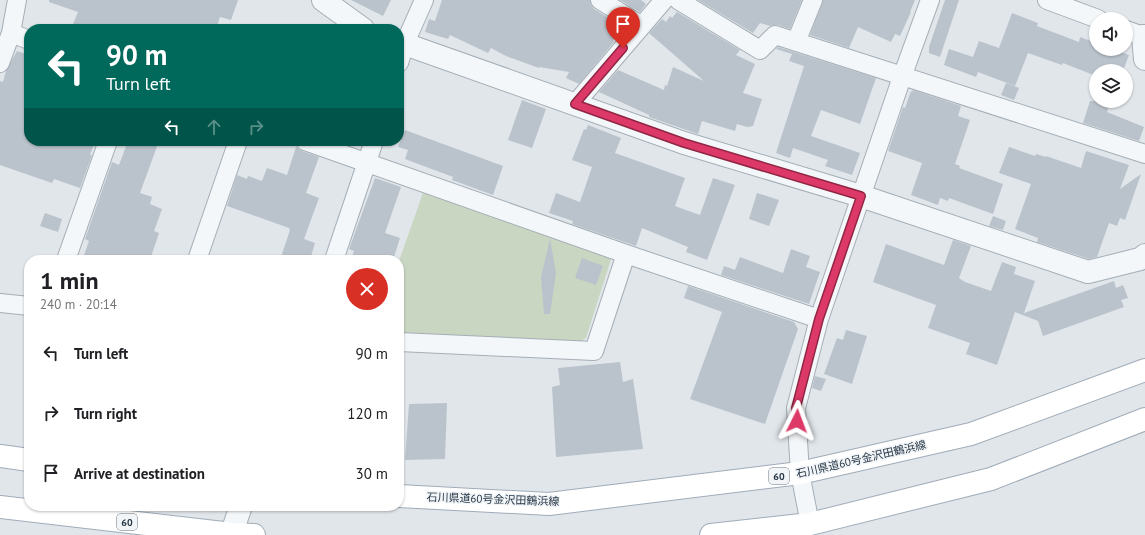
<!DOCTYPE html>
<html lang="en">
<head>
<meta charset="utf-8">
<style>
  body { margin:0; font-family:"PT Sans","Noto Sans JP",sans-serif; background:#f2f2f2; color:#202124; height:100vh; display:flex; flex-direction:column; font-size:15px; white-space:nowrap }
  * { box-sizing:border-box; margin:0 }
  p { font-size:13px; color:#757577 }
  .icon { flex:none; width:22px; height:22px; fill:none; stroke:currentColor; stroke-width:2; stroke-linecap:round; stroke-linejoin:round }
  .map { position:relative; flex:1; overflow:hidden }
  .side { position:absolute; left:24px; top:255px; width:380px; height:256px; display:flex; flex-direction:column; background:#fff; border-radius:16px; box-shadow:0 1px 3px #0004 }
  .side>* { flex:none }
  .top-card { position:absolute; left:24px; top:24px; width:380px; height:122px; border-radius:16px; box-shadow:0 1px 3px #0004; background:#00695c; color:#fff; overflow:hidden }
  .controls { position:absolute; left:1089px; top:12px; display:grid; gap:8px }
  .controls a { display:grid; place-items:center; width:44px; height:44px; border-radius:50%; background:#fff; box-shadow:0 1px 3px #0004; font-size:20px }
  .pin { position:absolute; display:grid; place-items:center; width:34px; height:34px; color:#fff; margin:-41px -17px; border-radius:50% 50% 50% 0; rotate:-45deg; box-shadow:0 0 4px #0007 }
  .pin .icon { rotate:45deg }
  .me { position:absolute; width:44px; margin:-22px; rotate:3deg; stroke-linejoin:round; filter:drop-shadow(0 0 3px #0008) }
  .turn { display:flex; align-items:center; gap:14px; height:84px; padding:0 16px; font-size:18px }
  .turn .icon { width:52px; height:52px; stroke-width:2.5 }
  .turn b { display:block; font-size:28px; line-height:34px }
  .lanes { display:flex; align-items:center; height:38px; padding:0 16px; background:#0003; justify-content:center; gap:20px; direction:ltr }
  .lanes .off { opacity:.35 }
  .round { display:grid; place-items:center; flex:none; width:42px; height:42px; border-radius:21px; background:#f2f2f2 }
  .summary { display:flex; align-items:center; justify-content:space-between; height:68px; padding:0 16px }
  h1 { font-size:24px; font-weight:700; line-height:30px }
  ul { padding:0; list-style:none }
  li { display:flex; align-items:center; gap:12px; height:60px; padding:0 16px }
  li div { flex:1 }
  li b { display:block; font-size:15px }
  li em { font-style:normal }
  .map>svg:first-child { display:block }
  .green { fill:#c9d6c1 }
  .building { fill:#bac3cc }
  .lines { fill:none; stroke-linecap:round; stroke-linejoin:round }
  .minor-casing { stroke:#a5aeb6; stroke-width:20 }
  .tertiary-casing { stroke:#a5aeb6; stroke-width:24 }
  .primary-casing { stroke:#9facb8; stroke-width:24 }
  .minor { stroke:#f4f7f9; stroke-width:18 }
  .tertiary { stroke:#f4f7f9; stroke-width:22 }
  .primary { stroke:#fff; stroke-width:22 }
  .route-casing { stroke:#902544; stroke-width:10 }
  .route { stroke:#dd3968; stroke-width:7 }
  .labels { text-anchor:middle; stroke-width:3; stroke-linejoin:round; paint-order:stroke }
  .shield { fill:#f1f5f8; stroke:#646f7b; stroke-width:1 }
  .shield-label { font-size:10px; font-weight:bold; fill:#273645 }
  .street-label { font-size:11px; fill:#273645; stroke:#f1f5f8 }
</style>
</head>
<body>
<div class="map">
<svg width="1145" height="535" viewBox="0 0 1145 535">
  <rect width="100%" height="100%" fill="#e1e6eb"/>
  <path class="green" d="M423 193 612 256 586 338 578 343 399 334V261Z"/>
  <path class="building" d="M49 0H238L231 20 220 17 216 29H71L78 12 49 2Z
    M351 0H391L383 16Z
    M442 0H590L591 5 594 9 620 25 613 41 614 42 579 84 566 78 569 72 539 67V68L506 56 491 48 488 53 450 35 448 39 425 32 429 19 435 21Z
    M620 0H641L646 4 640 12Z
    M698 0H802L790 29 778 25H773L770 26 760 23 753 33Z
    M823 0H915L910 12H911L900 36 895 34 891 42 858 27 849 48 810 35Z
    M945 0H959L940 57 929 53V47Z
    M677 12 740 50 736 55 755 64 743 93 762 99 753 126 747 127 737 124 735 131 702 121 698 134 649 117V115L599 92 618 70 664 90 665 85 667 86 673 67 704 81 649 33 662 19 666 22 670 16 672 18Z
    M1012 13 1038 23 1037 26 1079 42 1080 37 1096 43V49H1112L1129 55 1123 71H1096V76L1063 63 1062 65 1028 53 1015 86 978 72 976 77 944 65 949 49 973 57 979 41 999 48Z
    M778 47 876 78 860 124 821 110 811 136 860 153 852 175 825 166 828 160 793 148 790 158 776 153 804 66 789 61 792 54 776 49Z
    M17 51 29 55V141H95L90 155H92L80 188 54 179 52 183 0 165V81L3 82 6 71Z
    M1006 83 1019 88 1014 100 1001 95Z
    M913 90 961 106 958 116 970 120 955 164 960 166 959 168 1003 184 993 214 949 198 948 201 940 198 938 205 911 195 922 163 888 151 903 107 905 108 911 91 912 92Z
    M522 100 546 109 532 148 508 140Z
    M1090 101H1111L1107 112 1144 127 1139 141 1083 123Z
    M588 125 621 138 615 153 685 178 675 206 700 215 713 178 735 185 707 260 686 252 688 247 642 228 636 246 572 224 573 221 549 213 556 193 580 202 592 167 572 160 584 129 586 130Z
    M405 130 503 166 493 195 452 180 453 177 405 159 408 150 398 147Z
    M128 141H159L140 193 152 197 150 204 162 209 154 231 159 233 150 260H98L84 255 89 241 85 239 112 162 119 165Z
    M296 147 302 151 319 157 306 193 319 198 304 239 315 243 310 260H280L290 230 289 229V228L227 206 237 175 247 179 248 176 262 181 267 168 287 175Z
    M1009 147 1035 156 1036 154 1046 157V156L1081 168 1086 151 1129 165 1120 189 1141 174 1125 220 1120 218 1117 226 1109 223 1097 257 1089 259 1037 242 1038 238 1015 229 1031 184 999 173Z
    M375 178 401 187 385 233 400 238 393 260H351L354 251 349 249Z
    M757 193 779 200 769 226 749 219Z
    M45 213 62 219 58 232 40 226Z
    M993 216 1006 221 1003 230 989 226Z
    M550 239 556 273 550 314H544L541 277Z
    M953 240 971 246 959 278 965 282 991 291 1002 262 1016 267 1014 274 1035 281 1024 313 1114 281 1116 288 1123 285 1128 298 1121 300 1124 307 1043 336 1038 321 1015 312 997 365 966 354 970 343 928 328 936 305 873 282 886 244 944 265Z
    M791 249 810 256 806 267 820 272 809 304 721 275 724 266 735 270 740 257 783 273Z
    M582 258 603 266 596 285 575 278Z
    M688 286 794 322 798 329 765 424 690 399 722 312 684 298Z
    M846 330 867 336 852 384 824 374 837 338 843 340Z
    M620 362 623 382 633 379 643 449 556 457 552 387 560 385 558 368Z
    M815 376 826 379 821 391 812 388Z
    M447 403 445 459 405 460 409 404Z"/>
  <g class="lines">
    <defs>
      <path id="minor" d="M600 0 642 26
        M678 0 760 50 775 35 1145 154
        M1047 0 1098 19
        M1126 30 1143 36
        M11 33 29 40
        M796 42 813 0
        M0 63 11 33 17 0
        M399 63 405 43 424 0
        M575 104 664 0
        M305 141 626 254 819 319
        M66 260 108 141
        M197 260 238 141
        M334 260 374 141
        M0 303 29 306
        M399 342 594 351 626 254
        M810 524 800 473 796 408 819 319 902 77 930 0"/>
      <path id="tertiary" d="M323 0 363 29
        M1145 36H1143L1145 59
        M399 42 684 143 861 196 1088 272 1140 259 1145 255
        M231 535 241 506"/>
      <path id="primary" d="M0 456 29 460
        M399 496 549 504 800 473 971 434 1145 370
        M0 507 232 534 254 535
        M711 535 810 524 991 479 1145 419"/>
    </defs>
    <use href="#minor" class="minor-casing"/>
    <use href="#tertiary" class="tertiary-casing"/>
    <use href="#primary" class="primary-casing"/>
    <use href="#minor" class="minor"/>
    <use href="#tertiary" class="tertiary"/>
    <use href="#primary" class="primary"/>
  </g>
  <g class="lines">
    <defs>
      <path id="route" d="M623 48 575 104 684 143 861 196 819 319 796 408 797 421"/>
    </defs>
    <use href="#route" class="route-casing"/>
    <use href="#route" class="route"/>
  </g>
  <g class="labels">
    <g class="shield">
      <rect x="769" y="468" width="20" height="16" rx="3"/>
      <rect x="117" y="514" width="20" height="16" rx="3"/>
    </g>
    <g class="shield-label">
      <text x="779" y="480">60</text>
      <text x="127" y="526">60</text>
    </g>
    <g class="street-label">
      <text transform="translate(861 459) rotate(-13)" y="4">石川県道60号金沢田鶴浜線</text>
      <text transform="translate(493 499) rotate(2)" y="4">石川県道60号金沢田鶴浜線</text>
    </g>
  </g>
</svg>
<div class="controls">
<a><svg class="icon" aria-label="sound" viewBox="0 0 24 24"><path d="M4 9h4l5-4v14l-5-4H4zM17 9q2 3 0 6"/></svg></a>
<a><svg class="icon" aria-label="layers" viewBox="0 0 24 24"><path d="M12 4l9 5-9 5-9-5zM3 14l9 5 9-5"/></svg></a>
</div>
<div class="pin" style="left:623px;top:48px;background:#d93025"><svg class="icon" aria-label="arrive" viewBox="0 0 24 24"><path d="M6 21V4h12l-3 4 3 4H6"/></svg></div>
<svg class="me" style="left:797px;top:421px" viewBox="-20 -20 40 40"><path d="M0-17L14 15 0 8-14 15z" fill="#dd3968" stroke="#fff" stroke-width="4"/></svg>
<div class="top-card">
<div class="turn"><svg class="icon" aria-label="left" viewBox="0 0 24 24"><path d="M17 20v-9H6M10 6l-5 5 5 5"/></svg><div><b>90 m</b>Turn left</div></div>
<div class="lanes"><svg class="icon" aria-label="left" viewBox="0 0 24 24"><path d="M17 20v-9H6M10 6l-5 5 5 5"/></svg><svg class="icon off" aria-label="ahead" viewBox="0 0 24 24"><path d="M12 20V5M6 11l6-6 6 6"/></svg><svg class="icon off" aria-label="right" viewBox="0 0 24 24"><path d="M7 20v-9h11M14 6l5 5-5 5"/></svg></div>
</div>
<section class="side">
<div class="summary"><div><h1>1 min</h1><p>240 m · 20:14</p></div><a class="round" style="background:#d93025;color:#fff"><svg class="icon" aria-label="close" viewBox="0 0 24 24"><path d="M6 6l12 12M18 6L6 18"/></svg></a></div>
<ul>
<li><svg class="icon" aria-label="left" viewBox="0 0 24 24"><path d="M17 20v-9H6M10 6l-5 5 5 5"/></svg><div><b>Turn left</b></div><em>90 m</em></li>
<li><svg class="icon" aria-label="right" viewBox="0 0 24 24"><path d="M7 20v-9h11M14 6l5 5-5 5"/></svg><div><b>Turn right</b></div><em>120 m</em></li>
<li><svg class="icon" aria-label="arrive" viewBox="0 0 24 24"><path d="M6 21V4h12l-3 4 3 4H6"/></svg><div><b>Arrive at destination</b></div><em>30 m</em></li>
</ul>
</section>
</div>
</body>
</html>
